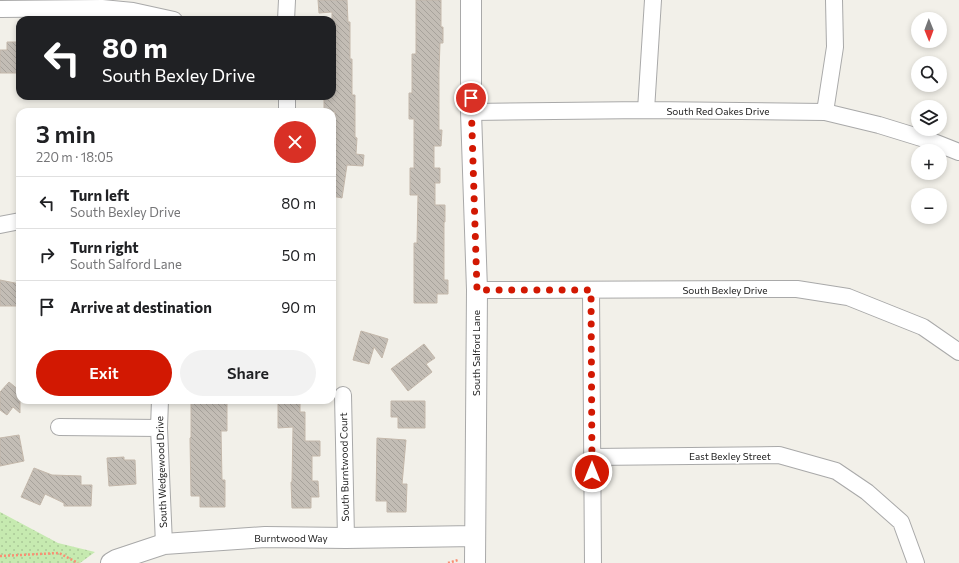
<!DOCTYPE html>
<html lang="en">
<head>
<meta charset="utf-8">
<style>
  body { margin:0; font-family:Commissioner,sans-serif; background:#f2f2f2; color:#202124; height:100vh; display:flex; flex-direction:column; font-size:15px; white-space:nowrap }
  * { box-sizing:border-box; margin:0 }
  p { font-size:13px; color:#757577 }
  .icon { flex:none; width:22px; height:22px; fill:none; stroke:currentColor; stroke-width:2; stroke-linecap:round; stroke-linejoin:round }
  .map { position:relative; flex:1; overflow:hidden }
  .side { position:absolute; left:16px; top:108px; width:320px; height:296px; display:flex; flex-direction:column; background:#fff; border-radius:12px; box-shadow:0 2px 6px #0003 }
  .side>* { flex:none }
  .guide { position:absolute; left:16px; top:16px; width:320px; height:84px; border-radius:12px; box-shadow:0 2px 6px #0003; background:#202124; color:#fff; overflow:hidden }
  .needle { width:26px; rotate:179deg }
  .controls { position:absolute; left:911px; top:12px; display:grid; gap:8px }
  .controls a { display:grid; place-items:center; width:36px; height:36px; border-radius:50%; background:#fff; box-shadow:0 2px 6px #0003; font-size:20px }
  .pin { position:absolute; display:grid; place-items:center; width:34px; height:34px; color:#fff; margin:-17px; border:2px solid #fff; border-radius:50%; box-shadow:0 1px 4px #0007 }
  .me { position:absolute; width:44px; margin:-22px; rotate:0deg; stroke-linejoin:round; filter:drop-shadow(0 0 3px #0008) }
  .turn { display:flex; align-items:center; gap:14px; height:84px; padding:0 20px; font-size:18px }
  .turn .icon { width:52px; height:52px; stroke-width:2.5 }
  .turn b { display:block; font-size:28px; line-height:34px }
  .round { display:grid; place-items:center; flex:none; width:42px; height:42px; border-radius:21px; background:#f2f2f2 }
  .summary { display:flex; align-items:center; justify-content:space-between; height:68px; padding:0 20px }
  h1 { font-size:24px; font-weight:600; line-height:30px }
  .button { display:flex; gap:8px; margin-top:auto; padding:8px 20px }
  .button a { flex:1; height:46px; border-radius:24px; background:#d21802; color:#fff; font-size:16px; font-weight:600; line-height:46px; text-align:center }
  .button a+a { background:#f2f2f2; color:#202124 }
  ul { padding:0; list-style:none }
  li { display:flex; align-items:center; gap:12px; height:52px; padding:0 20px; border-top:1px solid #e0e0e0 }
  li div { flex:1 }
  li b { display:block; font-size:15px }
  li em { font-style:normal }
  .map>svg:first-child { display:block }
  .grass { fill:url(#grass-dots) }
  .building { fill:url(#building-back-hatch); stroke:#c4b8ab }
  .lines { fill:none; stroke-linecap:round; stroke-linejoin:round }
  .minor-casing { stroke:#a9a9a9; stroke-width:18 }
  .tertiary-casing { stroke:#a9a9a9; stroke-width:22 }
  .path { stroke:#f98f73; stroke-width:2.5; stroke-dasharray:2 2; stroke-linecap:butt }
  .minor { stroke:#fff; stroke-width:16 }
  .tertiary { stroke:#fff; stroke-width:20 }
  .route { stroke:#d21802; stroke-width:7; stroke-dasharray:0 12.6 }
  .labels { text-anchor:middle; stroke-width:3.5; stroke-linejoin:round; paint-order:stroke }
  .street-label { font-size:10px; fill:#222; stroke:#fff }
</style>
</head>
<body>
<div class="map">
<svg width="959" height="563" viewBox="0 0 959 563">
  <defs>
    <pattern id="grass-dots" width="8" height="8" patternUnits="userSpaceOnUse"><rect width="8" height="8" fill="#c6eab0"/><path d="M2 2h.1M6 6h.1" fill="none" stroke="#aac897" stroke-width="1.8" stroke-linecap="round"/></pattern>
    <pattern id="building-back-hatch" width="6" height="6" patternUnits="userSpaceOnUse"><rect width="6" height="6" fill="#c3bdb5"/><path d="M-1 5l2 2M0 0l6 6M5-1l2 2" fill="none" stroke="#a7a29b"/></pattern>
  </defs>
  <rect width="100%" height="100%" fill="#f2f0e9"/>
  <path class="grass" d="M0 512 58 543 95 552 80 563H0Z"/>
  <path class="building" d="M318 0H347L348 22H350V59H352V95H355V137L357 138 356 154 364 155 363 166 347 165 342 198 332 196V145L335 112H324V96H332V12L319 13Z
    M416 0H441V27H443V43H440L439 71V130H442L441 146H434V168H440V183H435V205H445V222H444V280H448V294H437V303H414V243H417L418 195H410V168H414V119H409V93H412V54H416Z
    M7 42H20V73H0V50H7Z
    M0 280 20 284V306H0Z
    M361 331 388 339 382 358 374 347 369 364 353 360Z
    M424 344 435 358 426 364 432 372 408 391 391 369Z
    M9 382 20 391V413L13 407 7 415 0 410V392Z
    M300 401V412H305V441H320V456H312V481H318L319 497H311V508H292L291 482H292L293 427 278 428V402Z
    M391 401H425V428H398V417H391Z
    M191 402H227V431H221L222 480H225V507H200V496H191L190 438 191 437Z
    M19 435 24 461 0 466V438Z
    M377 438 406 440 402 484H407L406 512H387V501H376Z
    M124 457V460H135L136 484 109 486 107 458Z
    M34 468 52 475 81 476V485H92L91 506H64V503L45 494 40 505 21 497Z"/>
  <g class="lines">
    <defs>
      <path id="minor" d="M0 9 102 8 133 11 174 20
        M286 20 287 0
        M287 96V112
        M646 110 653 0
        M471 112 646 110 825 112 879 125 931 141 959 152
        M825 112 835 47 834 0
        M0 225 20 221
        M477 290 797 289 848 297 923 327 959 352
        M591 290 593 563
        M343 395 346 538
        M160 400 159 428 164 544
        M59 427 159 428
        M592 457 779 455 836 471 867 492 901 522 916 563"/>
      <path id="tertiary" d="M471 0V112L477 290 475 563
        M111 563 116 560 164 544 265 537 346 538 475 536"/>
    </defs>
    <use href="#minor" class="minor-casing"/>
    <use href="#tertiary" class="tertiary-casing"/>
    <path class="path" d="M0 556 59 553 78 563
      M448 563 458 560"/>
    <use href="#minor" class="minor"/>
    <use href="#tertiary" class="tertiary"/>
  </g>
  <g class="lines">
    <path class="route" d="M471 98 477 290H591L592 472"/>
  </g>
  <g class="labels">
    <g class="street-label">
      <text x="718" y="115">South Red Oakes Drive</text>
      <text x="725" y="294">South Bexley Drive</text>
      <text transform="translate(476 353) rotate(-90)" y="4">South Salford Lane</text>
      <text x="730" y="460">East Bexley Street</text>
      <text transform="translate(344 467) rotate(-91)" y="4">South Burntwood Court</text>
      <text transform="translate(161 472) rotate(-92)" y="4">South Wedgewood Drive</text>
      <text x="291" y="542">Burntwood Way</text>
    </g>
  </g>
</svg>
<div class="controls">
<a><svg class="needle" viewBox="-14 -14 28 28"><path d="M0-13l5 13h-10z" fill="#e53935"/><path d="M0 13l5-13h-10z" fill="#757577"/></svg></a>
<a><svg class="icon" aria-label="search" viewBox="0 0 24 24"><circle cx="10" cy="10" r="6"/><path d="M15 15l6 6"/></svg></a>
<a><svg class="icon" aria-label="layers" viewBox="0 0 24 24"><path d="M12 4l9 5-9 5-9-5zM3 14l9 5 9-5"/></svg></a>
<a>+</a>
<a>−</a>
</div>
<div class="pin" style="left:471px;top:98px;background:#d93025"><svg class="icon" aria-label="arrive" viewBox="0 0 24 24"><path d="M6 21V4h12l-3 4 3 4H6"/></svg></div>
<svg class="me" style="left:592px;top:472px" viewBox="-20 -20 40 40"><circle r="17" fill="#d21802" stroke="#fff" stroke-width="3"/><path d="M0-11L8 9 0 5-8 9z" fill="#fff"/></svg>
<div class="guide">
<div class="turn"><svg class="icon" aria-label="left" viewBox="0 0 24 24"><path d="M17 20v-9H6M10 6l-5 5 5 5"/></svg><div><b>80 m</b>South Bexley Drive</div></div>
</div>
<section class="side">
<div class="summary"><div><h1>3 min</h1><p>220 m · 18:05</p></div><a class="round" style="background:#d93025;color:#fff"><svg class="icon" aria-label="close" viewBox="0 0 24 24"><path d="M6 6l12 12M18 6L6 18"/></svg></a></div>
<ul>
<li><svg class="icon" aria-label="left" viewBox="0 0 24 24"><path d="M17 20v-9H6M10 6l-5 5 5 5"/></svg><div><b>Turn left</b><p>South Bexley Drive</p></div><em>80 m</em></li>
<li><svg class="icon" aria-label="right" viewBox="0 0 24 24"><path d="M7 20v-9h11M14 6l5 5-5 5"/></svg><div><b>Turn right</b><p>South Salford Lane</p></div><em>50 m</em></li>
<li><svg class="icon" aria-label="arrive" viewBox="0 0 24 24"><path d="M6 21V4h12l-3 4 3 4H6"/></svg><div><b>Arrive at destination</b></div><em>90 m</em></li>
</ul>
<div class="button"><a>Exit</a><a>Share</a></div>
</section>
</div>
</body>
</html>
